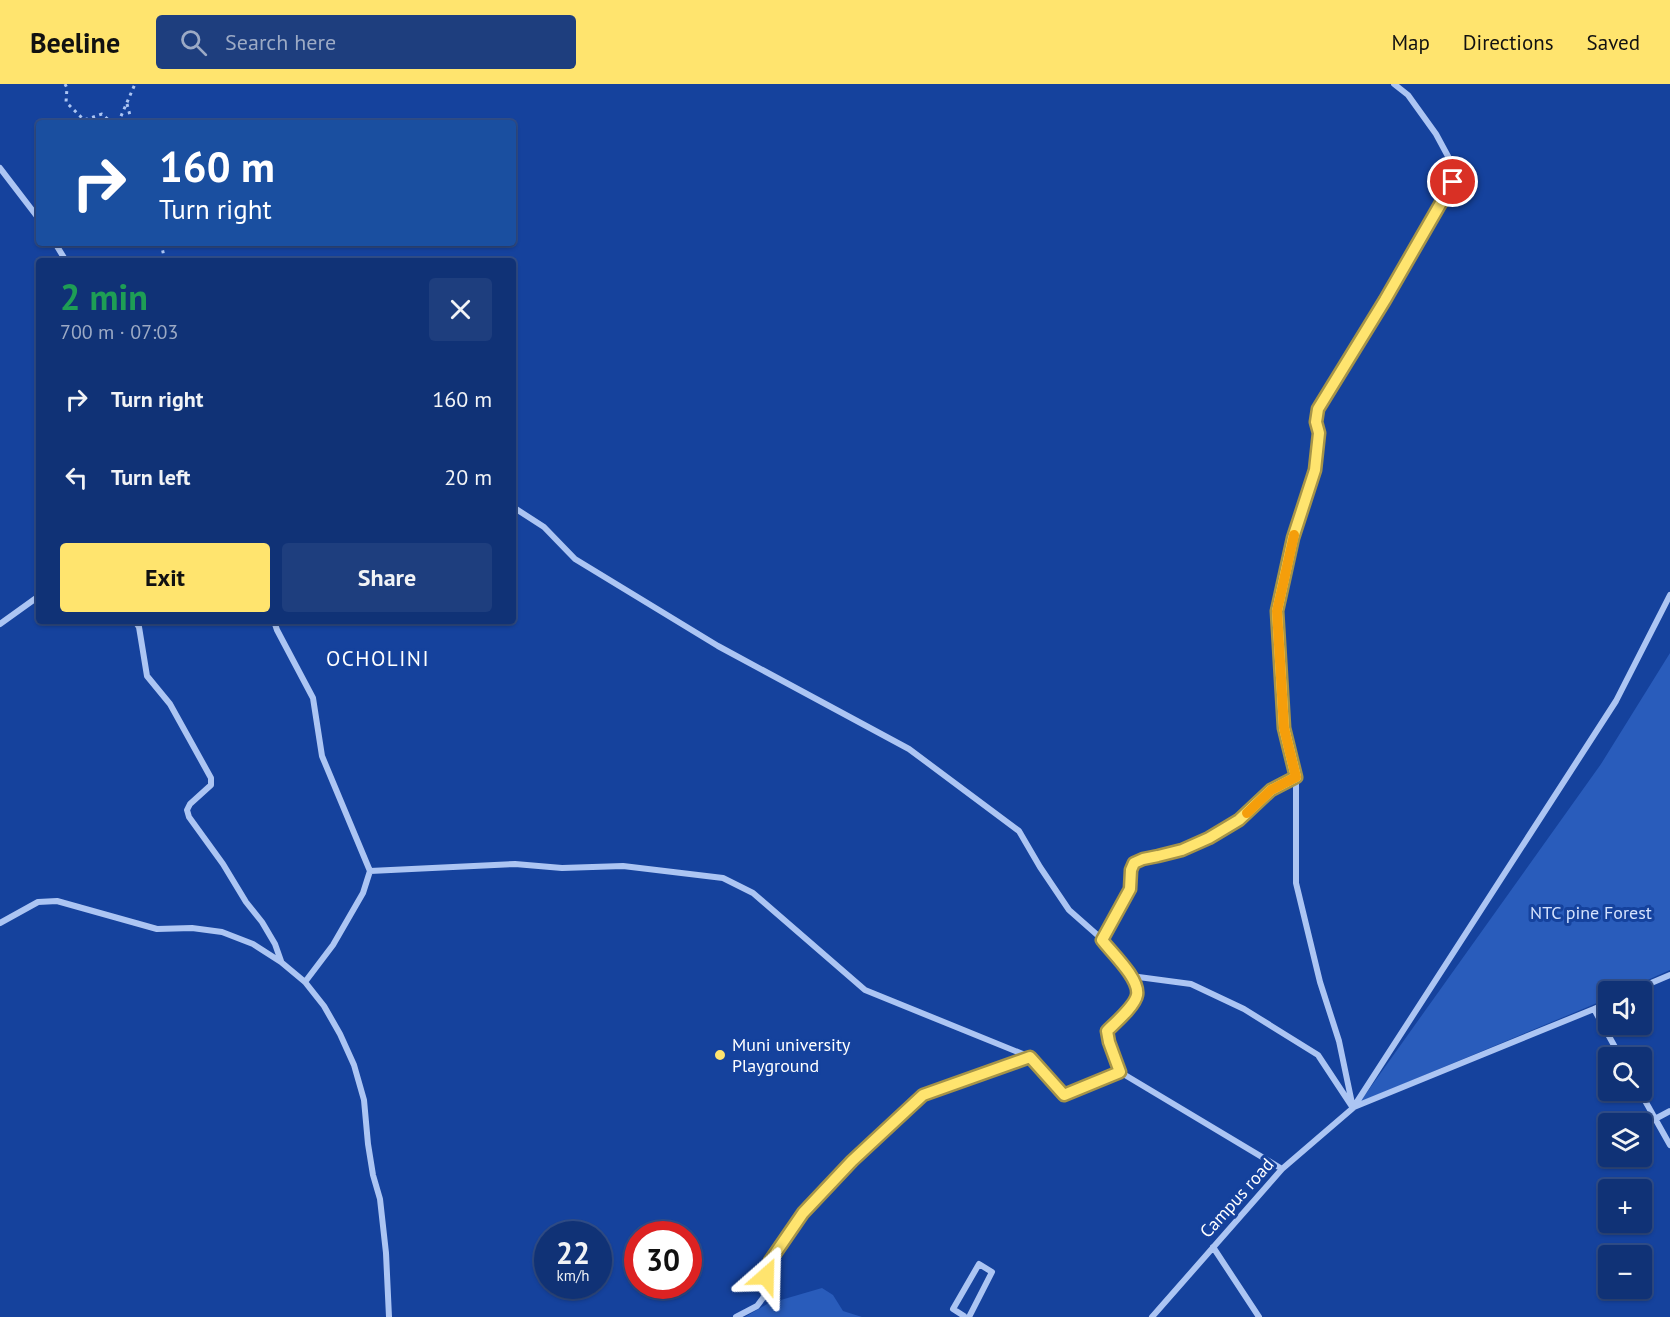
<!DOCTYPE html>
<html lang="en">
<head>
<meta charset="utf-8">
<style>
  body { margin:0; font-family:"PT Sans",sans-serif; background:#1e3e7e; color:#f1f3f6; height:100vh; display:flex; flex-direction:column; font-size:22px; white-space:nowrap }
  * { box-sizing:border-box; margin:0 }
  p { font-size:20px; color:#9caac5 }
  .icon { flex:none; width:33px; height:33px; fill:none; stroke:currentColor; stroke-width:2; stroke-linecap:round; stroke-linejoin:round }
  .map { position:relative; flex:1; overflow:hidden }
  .sheet { position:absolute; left:36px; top:174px; width:480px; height:366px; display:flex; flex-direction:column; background:#103276; border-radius:6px; box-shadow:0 2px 4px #0004,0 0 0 2px #304d88 }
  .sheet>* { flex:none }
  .hud { position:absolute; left:36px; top:36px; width:480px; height:126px; border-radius:6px; box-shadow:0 2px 4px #0004,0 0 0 2px #304d88; background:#1a4fa0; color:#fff; overflow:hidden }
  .controls { position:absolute; left:1598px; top:897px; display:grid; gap:12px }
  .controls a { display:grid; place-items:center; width:54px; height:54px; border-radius:6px; background:#103276; box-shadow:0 2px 4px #0004,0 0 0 2px #304d88; font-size:30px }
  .speed { position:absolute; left:534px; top:1137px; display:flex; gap:12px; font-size:30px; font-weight:700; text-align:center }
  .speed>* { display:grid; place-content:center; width:78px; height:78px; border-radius:50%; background:#103276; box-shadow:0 2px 4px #0004,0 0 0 2px #304d88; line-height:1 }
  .speed small { font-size:15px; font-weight:400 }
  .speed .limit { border:9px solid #d22; background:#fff; color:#111 }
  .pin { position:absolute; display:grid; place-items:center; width:51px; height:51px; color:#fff; margin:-26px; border:3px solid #fff; border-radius:50%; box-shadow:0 2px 6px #0007 }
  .me { position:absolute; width:66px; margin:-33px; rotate:25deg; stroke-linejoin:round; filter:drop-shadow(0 0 4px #0008) }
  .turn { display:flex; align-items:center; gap:21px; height:126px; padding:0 24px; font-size:27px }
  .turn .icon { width:78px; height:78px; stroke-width:2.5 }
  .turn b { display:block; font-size:42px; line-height:51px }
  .round { display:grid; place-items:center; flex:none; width:63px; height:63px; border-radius:6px; background:#1e3e7e }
  .headline { display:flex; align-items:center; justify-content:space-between; height:102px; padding:0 24px }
  h1 { font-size:36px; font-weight:800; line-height:45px; color:#1e9e55 }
  .action { display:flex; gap:12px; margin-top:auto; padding:12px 24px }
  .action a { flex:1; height:69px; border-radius:6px; background:#ffe46e; color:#111; font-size:24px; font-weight:800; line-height:69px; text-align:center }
  .action a+a { background:#1e3e7e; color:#f1f3f6 }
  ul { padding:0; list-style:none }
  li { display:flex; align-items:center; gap:18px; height:78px; padding:0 24px }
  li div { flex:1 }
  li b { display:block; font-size:22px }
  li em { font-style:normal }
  header { display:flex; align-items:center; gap:36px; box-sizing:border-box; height:84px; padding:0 30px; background:#ffe46e; color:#111 }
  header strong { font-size:28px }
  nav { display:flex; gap:33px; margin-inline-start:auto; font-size:21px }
  .search { width:420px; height:54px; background:#1e3e7e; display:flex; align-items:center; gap:15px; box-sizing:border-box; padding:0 21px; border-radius:6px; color:#9caac5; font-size:22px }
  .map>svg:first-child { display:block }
  .green { fill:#295cbb }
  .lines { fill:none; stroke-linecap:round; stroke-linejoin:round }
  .path { stroke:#acc5f3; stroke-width:3; stroke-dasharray:3 4.5; stroke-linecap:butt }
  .minor { stroke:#acc5f3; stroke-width:6 }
  .route-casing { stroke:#a69448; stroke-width:15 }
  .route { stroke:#ffe46e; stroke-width:10 }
  .slow { stroke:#f59e0b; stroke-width:10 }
  .poi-dot { fill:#ffe46e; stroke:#15429d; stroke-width:2 }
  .labels { text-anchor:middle; stroke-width:6; stroke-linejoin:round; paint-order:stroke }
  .park-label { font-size:18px; fill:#d4e2fd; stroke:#15429d }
  .poi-label { font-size:18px; fill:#fff; stroke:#15429d; text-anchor:start }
  .street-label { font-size:18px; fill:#fff; stroke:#15429d }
  .quarter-label { font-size:21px; letter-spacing:1.5px; fill:#fff; stroke:#15429d }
</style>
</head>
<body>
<header>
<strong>Beeline</strong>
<div class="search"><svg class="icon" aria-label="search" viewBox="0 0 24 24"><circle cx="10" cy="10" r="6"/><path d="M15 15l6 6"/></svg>Search here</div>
<nav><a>Map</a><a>Directions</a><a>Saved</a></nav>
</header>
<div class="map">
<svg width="1670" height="1233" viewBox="0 0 1670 1233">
  <rect width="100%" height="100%" fill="#15429d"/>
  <path class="green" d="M1670 569V886L1623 907 1608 908V914L1590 922 1360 1018 1601 680Z
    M822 1204 833 1211 843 1227 862 1233H745L767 1220Z"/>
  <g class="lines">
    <path class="path" d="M65 0 67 4 66 18 84 36 102 30 112 39
      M127 20 132 39
      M118 39 135 0
      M161 159 165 177"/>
    <path class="minor" d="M0 84 39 135
      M55 159 66 177
      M513 423 544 443 575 475 718 562 909 665 1019 747 1040 783 1069 826 1103 856 1131 892 1136 901 1137 910 1134 918 1107 947 1109 958 1120 988
      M135 537 139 543 147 592 170 620 211 694V701L190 720 187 726 189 733 223 780 246 818 262 838 275 860 281 877
      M274 537 277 546 313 614 322 672 370 787 363 809 333 861 305 898
      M0 540 39 512
      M370 787 515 780 562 784 623 782 723 794 753 809 865 906 1030 973 1064 1011 1120 988 1282 1085
      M0 839 38 818 57 817 157 845 192 844 222 848 253 860 281 878 305 898 324 922 340 950 354 981 364 1016 368 1060 373 1091 380 1115 386 1169 389 1233
      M1103 856 1130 805 1131 786 1134 779 1143 775 1158 772 1182 766 1208 754 1239 736 1271 706 1296 693
      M1131 892 1191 900 1244 925 1318 971 1351 1021
      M1630 908 1670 891
      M1594 925 1608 919
      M1639 1006 1670 1061
      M1354 1023 1594 925 1621 974
      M1353 1024 1339 957 1320 898 1296 799V693L1284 644 1277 527 1293 454 1315 386 1319 349 1316 337 1318 325 1385 216 1453 98 1450 76 1436 50 1408 11 1394 0
      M1655 1035 1670 1027
      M1213 1163 1259 1233
      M736 1233 757 1222 763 1214 767 1206 766 1192 770 1177 803 1129 852 1077 923 1011 1029 973
      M963 1233 964 1232 953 1225 979 1180 992 1188 969 1233
      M1152 1233 1282 1085 1353 1024 1616 617 1670 511"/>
  </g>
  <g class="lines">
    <defs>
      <path id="route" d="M766 1192 770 1177 803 1129 852 1077 923 1011 1030 973 1064 1011 1120 988 1109 958 1107 947C1115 939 1135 922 1137 911 1140 895 1112 869 1102 856L1130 805 1131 786 1134 779 1143 775 1158 772 1182 766 1209 754 1239 736 1271 706 1296 693 1284 644 1277 527 1293 454 1315 386 1319 349 1316 338 1318 325 1385 216 1453 98"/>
    </defs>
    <use href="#route" class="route-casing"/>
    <use href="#route" class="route"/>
    <path class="slow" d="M1247 729 1271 706 1296 693 1284 644 1277 527 1294 451"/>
  </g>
  <circle class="poi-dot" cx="720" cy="971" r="6"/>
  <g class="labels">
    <g class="park-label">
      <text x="1591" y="835">NTC pine Forest</text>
    </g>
    <g class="poi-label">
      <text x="732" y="967">Muni university<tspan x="732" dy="21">Playground</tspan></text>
    </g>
    <g class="street-label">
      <text transform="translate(1237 1114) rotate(-48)" y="6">Campus road</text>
    </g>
    <g class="quarter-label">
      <text x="378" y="582">OCHOLINI</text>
    </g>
  </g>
</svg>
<div class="controls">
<a><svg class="icon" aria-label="sound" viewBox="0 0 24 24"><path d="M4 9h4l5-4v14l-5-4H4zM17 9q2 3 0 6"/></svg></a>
<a><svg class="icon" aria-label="search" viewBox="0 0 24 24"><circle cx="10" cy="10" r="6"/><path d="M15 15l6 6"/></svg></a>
<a><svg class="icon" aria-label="layers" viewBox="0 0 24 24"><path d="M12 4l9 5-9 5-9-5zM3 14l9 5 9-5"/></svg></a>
<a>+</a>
<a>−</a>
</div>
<div class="speed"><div>22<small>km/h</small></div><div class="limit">30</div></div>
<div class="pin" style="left:1453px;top:98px;background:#d93025"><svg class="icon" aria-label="arrive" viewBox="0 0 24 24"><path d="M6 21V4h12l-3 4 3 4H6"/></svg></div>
<svg class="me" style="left:766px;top:1192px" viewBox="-20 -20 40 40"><path d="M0-17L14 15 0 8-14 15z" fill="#ffe46e" stroke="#fff" stroke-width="4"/></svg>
<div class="hud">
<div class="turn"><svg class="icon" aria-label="right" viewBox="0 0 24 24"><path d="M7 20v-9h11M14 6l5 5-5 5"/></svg><div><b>160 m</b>Turn right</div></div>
</div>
<section class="sheet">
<div class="headline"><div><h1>2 min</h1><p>700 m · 07:03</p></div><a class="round"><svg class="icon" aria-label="close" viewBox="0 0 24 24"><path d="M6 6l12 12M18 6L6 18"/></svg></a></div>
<ul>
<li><svg class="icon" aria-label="right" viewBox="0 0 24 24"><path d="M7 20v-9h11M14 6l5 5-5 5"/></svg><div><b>Turn right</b></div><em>160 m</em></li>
<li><svg class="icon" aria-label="left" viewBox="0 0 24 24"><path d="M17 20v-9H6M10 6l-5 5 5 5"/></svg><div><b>Turn left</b></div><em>20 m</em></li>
</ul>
<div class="action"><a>Exit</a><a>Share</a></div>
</section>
</div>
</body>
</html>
